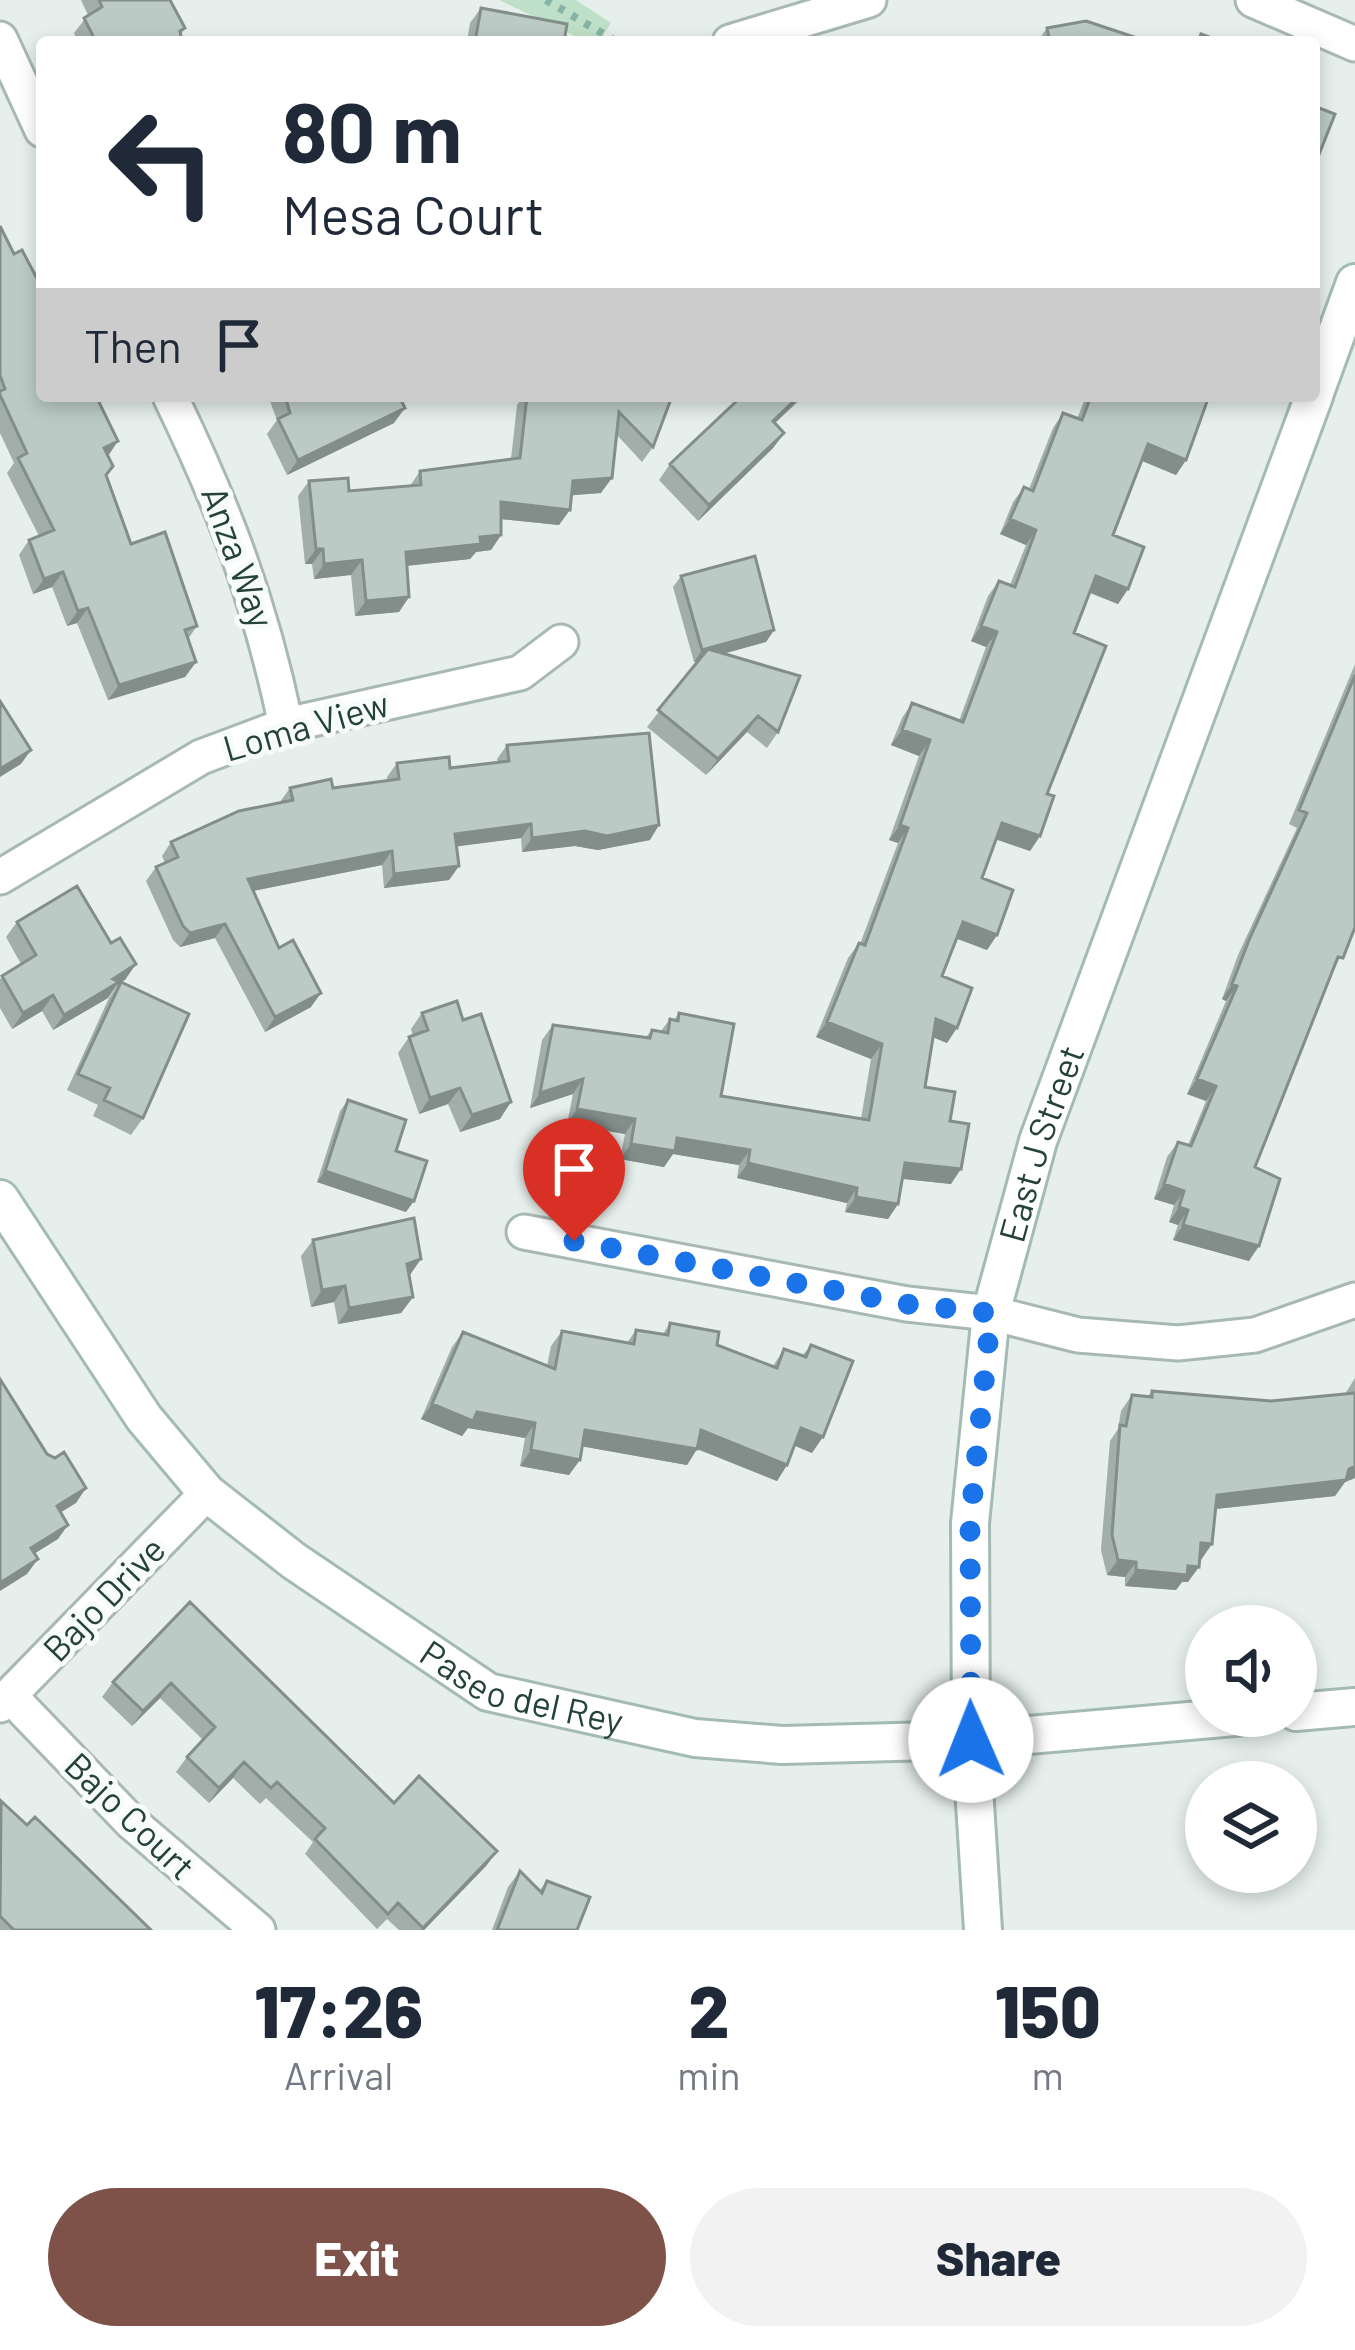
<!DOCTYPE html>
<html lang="en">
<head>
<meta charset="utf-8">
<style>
  body { margin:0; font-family:Barlow,sans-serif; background:#f2f2f3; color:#1f2937; height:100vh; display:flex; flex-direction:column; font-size:45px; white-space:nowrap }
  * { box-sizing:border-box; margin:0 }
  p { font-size:39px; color:#747a83 }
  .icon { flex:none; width:66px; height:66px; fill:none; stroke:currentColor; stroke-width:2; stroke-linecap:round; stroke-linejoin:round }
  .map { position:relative; height:1930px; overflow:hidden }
  .panel { display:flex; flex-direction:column; background:#fff; flex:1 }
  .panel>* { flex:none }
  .banner { position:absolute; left:36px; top:36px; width:1284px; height:366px; border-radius:12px; box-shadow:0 6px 18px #0003; background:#fff; color:#1f2937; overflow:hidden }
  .fabs { position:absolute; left:1185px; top:1605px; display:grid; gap:24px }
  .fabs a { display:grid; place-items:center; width:132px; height:132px; border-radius:50%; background:#fff; box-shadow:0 6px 18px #0003; font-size:60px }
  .pin { position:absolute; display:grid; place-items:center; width:102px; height:102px; color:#fff; margin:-123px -51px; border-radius:50% 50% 50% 0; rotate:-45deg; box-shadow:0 0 12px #0007 }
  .pin .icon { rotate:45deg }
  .me { position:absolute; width:132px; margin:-66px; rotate:359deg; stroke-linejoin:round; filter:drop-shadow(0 0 9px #0008) }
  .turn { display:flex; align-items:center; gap:42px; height:252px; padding:0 48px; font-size:54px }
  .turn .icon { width:156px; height:156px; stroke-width:2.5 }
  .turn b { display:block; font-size:84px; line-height:102px }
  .then { display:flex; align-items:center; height:114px; padding:0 48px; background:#0003; gap:24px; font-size:45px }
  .eta { display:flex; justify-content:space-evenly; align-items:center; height:204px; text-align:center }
  .eta b { font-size:72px; font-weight:800; line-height:84px }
  .primary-button { display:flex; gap:24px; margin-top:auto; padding:24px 48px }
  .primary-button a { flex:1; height:138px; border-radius:72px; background:#7f5249; color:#fff; font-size:48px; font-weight:800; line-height:138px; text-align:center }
  .primary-button a+a { background:#f2f2f3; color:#1f2937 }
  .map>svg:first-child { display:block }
  .green { fill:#bfe0c8 }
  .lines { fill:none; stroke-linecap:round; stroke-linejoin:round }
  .street-casing { stroke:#a8b8b2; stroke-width:39 }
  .secondary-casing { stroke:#a4bbb3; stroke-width:42 }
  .path { stroke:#86b3a5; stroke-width:8; stroke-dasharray:6 9; stroke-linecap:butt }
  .street { stroke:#fff; stroke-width:33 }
  .secondary { stroke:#fff; stroke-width:36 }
  .wall { fill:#a1aea9 }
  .shaded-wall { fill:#838d89 }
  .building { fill:#bbcac4; stroke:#838d89; stroke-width:3 }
  .route { stroke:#1a73e8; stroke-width:21; stroke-dasharray:0 37.8 }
  .labels { text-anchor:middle; stroke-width:10; stroke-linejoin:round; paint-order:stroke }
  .street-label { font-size:36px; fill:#24423a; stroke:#f7fbf9 }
</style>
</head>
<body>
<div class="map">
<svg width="1355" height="1930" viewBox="0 0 1355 1930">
  <rect width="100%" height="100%" fill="#e6efeb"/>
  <path class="green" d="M499 0H576L611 23 599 42H587Z"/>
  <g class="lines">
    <defs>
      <path id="street" d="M1253 0 1355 44
        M0 39 42 130
        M730 42 869 0
        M170 396C225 510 260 601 286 725
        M0 877 201 757 286 725 520 673 561 642
        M524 1232 907 1304 991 1313 1078 1335 1178 1343 1255 1335 1355 1300
        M10 1696 132 1823 258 1930
        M0 1705 207 1493"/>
      <g id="secondary">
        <path d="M1314 395 1355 283"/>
        <path id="s1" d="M0 1199 144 1418 207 1493 294 1561 488 1692 695 1738 782 1745 971 1740 1246 1716"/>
        <path d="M1296 1712 1355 1707"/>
        <path id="s2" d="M983 1930 971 1740 970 1523 991 1313 1038 1141 1314 396"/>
      </g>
    </defs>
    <use href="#street" class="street-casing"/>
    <use href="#secondary" class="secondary-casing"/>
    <path class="path" d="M546 0 617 42"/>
    <use href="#street" class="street"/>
    <use href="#secondary" class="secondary"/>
  </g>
  <path class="wall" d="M81 0H170L185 28 181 34 182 42H78L74 33 88 15Z
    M481 8 564 42H467L470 23Z
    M1047 28 1149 42H1037Z
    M0 226 42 396 108 456 113 466 106 476 131 544 197 626 188 639 196 662 185 677 108 700 77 623 67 626 52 587 33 594 19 555 29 540 39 536 7 473 14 463 0 433Z
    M268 396H399L394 423 287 475 267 434 277 420Z
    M523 396H654L653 447 642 462 617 435 601 493 572 495 559 525 501 519V535L491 550 476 552 470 559 407 566 409 597 399 612 355 616 351 575 314 579 312 564H305L298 496 309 481 349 491 410 486 420 471 511 459 517 405Z
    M1086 396H1209L1186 460 1176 475 1141 460 1113 535 1128 589 1118 604 1090 593 1074 633 1040 836 1030 851 996 839 982 878 997 935 987 950 957 938 942 976 947 1043 933 1037 925 1087 950 1121 951 1184 903 1179 898 1204 888 1219 845 1212 847 1203 737 1178 739 1165 673 1154 664 1167 620 1159 625 1134 567 1124 573 1094 530 1108 542 1040 553 1025 646 1037 652 1030 661 1031 670 1019 674 1020 679 1013 721 1096 861 1119 871 1059 816 1037 848 958 859 943 860 944 898 843 889 840 919 756 891 745 902 718 912 703 959 721 986 647 971 641 988 596 999 581 1010 585 1026 545 1000 534 1013 502 1024 487 1029 489 1053 428 1063 413 1077 419Z
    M799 401 775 423 784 433 773 448 698 521 659 480 670 464Z
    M681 576 774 630 766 642 724 653 778 732 767 748 747 732 706 775 647 727 699 660 694 662 673 587Z
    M1355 664V932L1353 931 1332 973 1255 1167 1249 1261 1173 1240 1178 1225 1169 1222 1174 1205 1154 1199 1167 1157 1178 1142 1188 1145 1206 1101 1187 1094 1226 1001 1222 999 1238 955 1297 828 1289 824Z
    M507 745 650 840 598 850 575 846 522 852 521 838 457 846 459 866 449 880 384 888 382 865 253 891 279 948 311 1007 265 1032 215 938 180 947 173 940 146 881 156 867 165 863 162 856 171 842 280 802 290 788H333L387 781V777L397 763 450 768 498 762 497 759Z
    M17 922 111 943 136 964 122 982 143 1118 131 1135 93 1116 98 1105 67 1090 109 998 119 984 108 998 53 1030 42 1011 12 1029 0 1008V979L21 964 6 937Z
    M422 1013 500 1119 460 1132 448 1104 419 1114 398 1053 409 1037 413 1036 411 1029Z
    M348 1100 396 1151 406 1212 317 1182 340 1111Z
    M313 1240 410 1275 413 1297 401 1313 338 1324 334 1302 311 1307 301 1256Z
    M670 1323 717 1345 773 1366 784 1349 802 1356 811 1345 812 1453 795 1446 787 1465 777 1481 697 1449 687 1465 582 1446 569 1475 520 1466 525 1438 468 1428 462 1436 421 1419 452 1347 463 1332 547 1366 551 1346 562 1331 627 1343 636 1330 663 1334Z
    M1355 1378V1478L1345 1482 1335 1496 1216 1509 1201 1560 1188 1582H1182L1176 1590 1125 1586V1577L1107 1575 1101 1550 1110 1441 1118 1429 1121 1411 1132 1395 1148 1396 1152 1391 1271 1401 1345 1394Z
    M190 1602 394 1803 497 1851 486 1866 424 1930H399L387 1919 377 1929 305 1854 313 1842 266 1798 260 1804 233 1778 209 1803 176 1772 187 1757 203 1740 160 1698 132 1726 102 1697 113 1682Z
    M0 1802 27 1825 151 1930H0Z
    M520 1871 540 1890 547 1881 577 1930H492L508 1887Z"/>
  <path class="shaded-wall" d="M799 396H802L762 436 773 421Z
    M405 408 394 423 287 475 298 460Z
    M784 433 773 448 698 521 709 505Z
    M118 441 108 456 104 448Z
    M1148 444 1186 460 1176 475 1137 459Z
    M612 478 601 493 563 496 573 481Z
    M501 502 570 510 559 525 490 518Z
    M1010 519 1036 530 1026 545 1000 534Z
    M501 535 491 550 476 552 470 559 395 567 406 552Z
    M316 549H323L312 564H305Z
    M362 560 351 575 314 579 324 564Z
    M63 572 52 587 33 594 44 579Z
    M1096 576 1128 589 1118 604 1086 591Z
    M409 597 399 612 355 616 366 601Z
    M88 608 77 623 67 626 78 611Z
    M981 626 997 632 986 647 971 641Z
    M774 630 766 642 694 662 702 650Z
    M196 662 185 677 108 700 119 685Z
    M758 716 747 732 706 775 718 759Z
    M902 730 930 740 919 756 891 745Z
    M31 750 21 764 0 777V769Z
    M1002 823 1040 836 1030 851 992 838Z
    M531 824 521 838 445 848 455 834Z
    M659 825 650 840 598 850 575 846 522 852 532 838Z
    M900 825 908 828 898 843 889 840Z
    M392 851 382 865 238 894 248 879Z
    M459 866 449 880 384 888 394 874Z
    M963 922 997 935 987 950 952 937Z
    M225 924 215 938 180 947 190 933Z
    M136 964 125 980 116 985 108 998 53 1030 64 1015Z
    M1232 984 1237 986 1226 1001 1222 999Z
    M321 993 311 1007 265 1032 275 1017Z
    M53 995 42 1011 12 1029 23 1013Z
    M936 1019 957 1028 947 1043 925 1034Z
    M827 1022 882 1044 871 1059 816 1037Z
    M583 1079 573 1094 530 1108 540 1093Z
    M1197 1079 1216 1086 1206 1101 1187 1094Z
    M460 1088 448 1104 419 1114 430 1098Z
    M511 1102 500 1119 460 1132 472 1115Z
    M577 1109 635 1119 625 1134 567 1124Z
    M677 1138 750 1150 739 1165 673 1154 664 1167 620 1159 631 1144Z
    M748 1163 857 1188 847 1203 737 1178Z
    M905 1163 961 1169 951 1184 895 1178Z
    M325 1171 414 1201 406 1212 317 1182Z
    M1164 1184 1184 1191 1174 1205 1154 1199Z
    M856 1197 898 1204 888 1219 845 1212Z
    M1179 1207 1188 1210 1178 1225 1169 1222Z
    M1183 1225 1259 1246 1249 1261 1173 1240Z
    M421 1259 410 1275 395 1280 407 1264Z
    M345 1286 334 1302 311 1307 322 1290Z
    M413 1297 401 1313 338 1324 349 1308Z
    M432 1404 477 1412 535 1423 525 1438 468 1428 462 1436 421 1419Z
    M801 1428 823 1437 812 1453 791 1444Z
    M585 1430 697 1449 687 1465 574 1445Z
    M701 1430 787 1465 777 1481 690 1446Z
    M531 1450 580 1460 569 1475 520 1466Z
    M1355 1466V1478L1345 1482 1335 1496 1206 1510 1217 1495Z
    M86 1488 76 1503 47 1521 57 1506Z
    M68 1525 58 1539 21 1562 31 1548Z
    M1201 1543 1212 1544 1201 1560 1190 1559Z
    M38 1559 27 1574 0 1591V1583Z
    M1118 1560 1136 1562 1125 1577 1107 1575Z
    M1188 1566 1199 1567 1188 1582H1182L1176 1590 1125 1586 1136 1570Z
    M171 1683 160 1698 132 1726 143 1711Z
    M244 1762 233 1778 209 1803 219 1788Z
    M497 1851 486 1866 424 1930H421Z"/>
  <path class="building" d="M99 0H170L185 28 180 31 182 42H96L84 18 102 7Z
    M481 8 567 24 564 42H475Z
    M1086 21 1149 42H1050L1047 28Z
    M1201 34 1222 42H1198Z
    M1314 106 1335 114 1314 167Z
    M0 226 14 254 22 250 42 288V396H82L84 400 96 396 118 441 104 448 113 466 106 475 131 544 165 532 197 626 185 630 196 662 119 685 88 608 78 611 63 572 44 579 29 540 54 530 18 458 27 453 0 395V391L5 389 0 375Z
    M285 396H399L405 408 298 460 278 419 290 413Z
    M527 396H654L671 399 653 447 619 412 612 478 573 481 570 510 501 502V535L480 537 481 544 406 552 409 597 366 601 362 560 324 564 323 549H316L309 481 348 478 349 491 421 485 420 471 520 458Z
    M742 396H799L773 421 784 433 709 505 670 464Z
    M1091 396H1209L1186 460 1148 444 1113 535 1144 547 1128 589 1096 576 1074 633 1106 646 1047 794 1054 796 1040 836 1002 823 982 878 1013 890 997 935 963 922 942 976 972 988 957 1028 936 1019 925 1087 955 1092 950 1121 969 1124 961 1169 905 1163 898 1204 856 1197 857 1188 748 1163 750 1150 677 1138 675 1151 631 1144 635 1119 577 1109 583 1079 540 1093 553 1025 650 1038 652 1030 668 1033 670 1019 678 1021 679 1013 734 1024 721 1096 869 1120 882 1044 827 1022 859 943 865 945 908 828 900 825 930 740 902 730 912 703 963 722 997 632 981 626 999 581 1015 587 1036 530 1010 519 1024 487 1033 491 1063 413 1082 420Z
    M755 556 774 630 702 650 681 576Z
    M708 649 800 676 778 732 758 716 718 759 658 710Z
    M1355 675V927L1343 958 1338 957 1255 1167 1280 1179 1259 1246 1183 1225 1188 1210 1179 1207 1184 1191 1164 1184 1178 1142 1191 1146 1216 1086 1197 1079 1237 986 1232 984 1249 940 1307 813 1299 810Z
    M0 701 31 750 0 769Z
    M649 733 659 825 607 836 585 831 532 838 531 824 455 834 459 866 394 874 392 851 248 879 279 948 293 940 321 993 275 1017 225 924 190 933 183 926 156 867 178 857 171 842 239 811 293 800 290 788 331 779 333 788 399 779 397 763 449 757 450 768 509 761 507 745Z
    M77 886 111 943 120 938 136 964 113 979 119 982 64 1015 53 995 23 1013 2 976 36 955 17 922Z
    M121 982 189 1014 143 1118 104 1100 110 1088 78 1074Z
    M457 1001 463 1020 481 1014 511 1102 472 1115 460 1088 430 1098 409 1037 428 1030 422 1013Z
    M348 1100 406 1120 396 1151 427 1161 414 1201 325 1171Z
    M414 1218 421 1259 407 1264 413 1297 349 1308 345 1286 322 1290 313 1240Z
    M670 1323 719 1332 717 1345 777 1368 784 1349 806 1357 811 1345 853 1361 823 1437 801 1428 787 1465 701 1430 697 1449 585 1430 580 1460 531 1450 535 1423 477 1412 473 1421 432 1404 463 1332 555 1369 562 1331 634 1344 636 1330 668 1335Z
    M0 1379 47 1454 55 1458 64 1452 86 1488 57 1506 68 1525 31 1548 38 1559 0 1583Z
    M1152 1391 1271 1401 1355 1393V1466L1349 1469 1346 1480 1217 1495 1212 1544 1201 1543 1199 1567 1188 1566 1187 1575 1136 1570V1562L1118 1560 1112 1535 1120 1425 1126 1426 1132 1395 1152 1397Z
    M190 1602 394 1803 419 1776 497 1851 423 1928 398 1903 388 1914 315 1839 325 1828 277 1782 271 1788 244 1762 219 1788 187 1757 215 1727 171 1683 143 1711 113 1682Z
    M1 1801 27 1825 35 1817 151 1930H14L0 1916Z
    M520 1871 542 1893 547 1881 590 1897 577 1930H497Z"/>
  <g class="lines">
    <path class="route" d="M574 1241 907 1304 991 1313 970 1523 971 1740"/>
  </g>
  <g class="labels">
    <g class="street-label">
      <text transform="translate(238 557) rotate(70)" y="13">Anza Way</text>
      <text transform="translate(306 726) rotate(-16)" y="13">Loma View</text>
      <text dy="13" stroke="none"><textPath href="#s2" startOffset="795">East J Street</textPath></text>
      <text transform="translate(104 1599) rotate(-46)" y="13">Bajo Drive</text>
      <text dy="13" stroke="none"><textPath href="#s1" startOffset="735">Paseo del Rey</textPath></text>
      <text transform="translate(130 1816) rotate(44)" y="13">Bajo Court</text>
    </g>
  </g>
</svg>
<div class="fabs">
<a><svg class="icon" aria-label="sound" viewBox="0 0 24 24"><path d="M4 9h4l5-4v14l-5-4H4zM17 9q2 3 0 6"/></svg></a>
<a><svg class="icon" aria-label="layers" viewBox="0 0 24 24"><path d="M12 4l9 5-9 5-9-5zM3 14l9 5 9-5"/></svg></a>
</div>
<div class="pin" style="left:574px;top:1241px;background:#d93025"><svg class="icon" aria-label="arrive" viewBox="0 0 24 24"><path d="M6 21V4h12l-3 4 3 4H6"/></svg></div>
<svg class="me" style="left:971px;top:1740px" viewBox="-20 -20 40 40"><circle r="19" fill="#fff"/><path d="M0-13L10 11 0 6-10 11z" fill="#1a73e8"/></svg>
<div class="banner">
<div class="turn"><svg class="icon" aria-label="left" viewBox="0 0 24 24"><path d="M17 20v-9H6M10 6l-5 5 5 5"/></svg><div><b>80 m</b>Mesa Court</div></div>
<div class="then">Then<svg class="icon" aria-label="arrive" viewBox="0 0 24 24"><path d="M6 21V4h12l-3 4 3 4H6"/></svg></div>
</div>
</div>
<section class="panel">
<div class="eta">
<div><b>17:26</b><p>Arrival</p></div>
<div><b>2</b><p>min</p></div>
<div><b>150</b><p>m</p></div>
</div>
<div class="primary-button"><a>Exit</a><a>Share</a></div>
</section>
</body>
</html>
